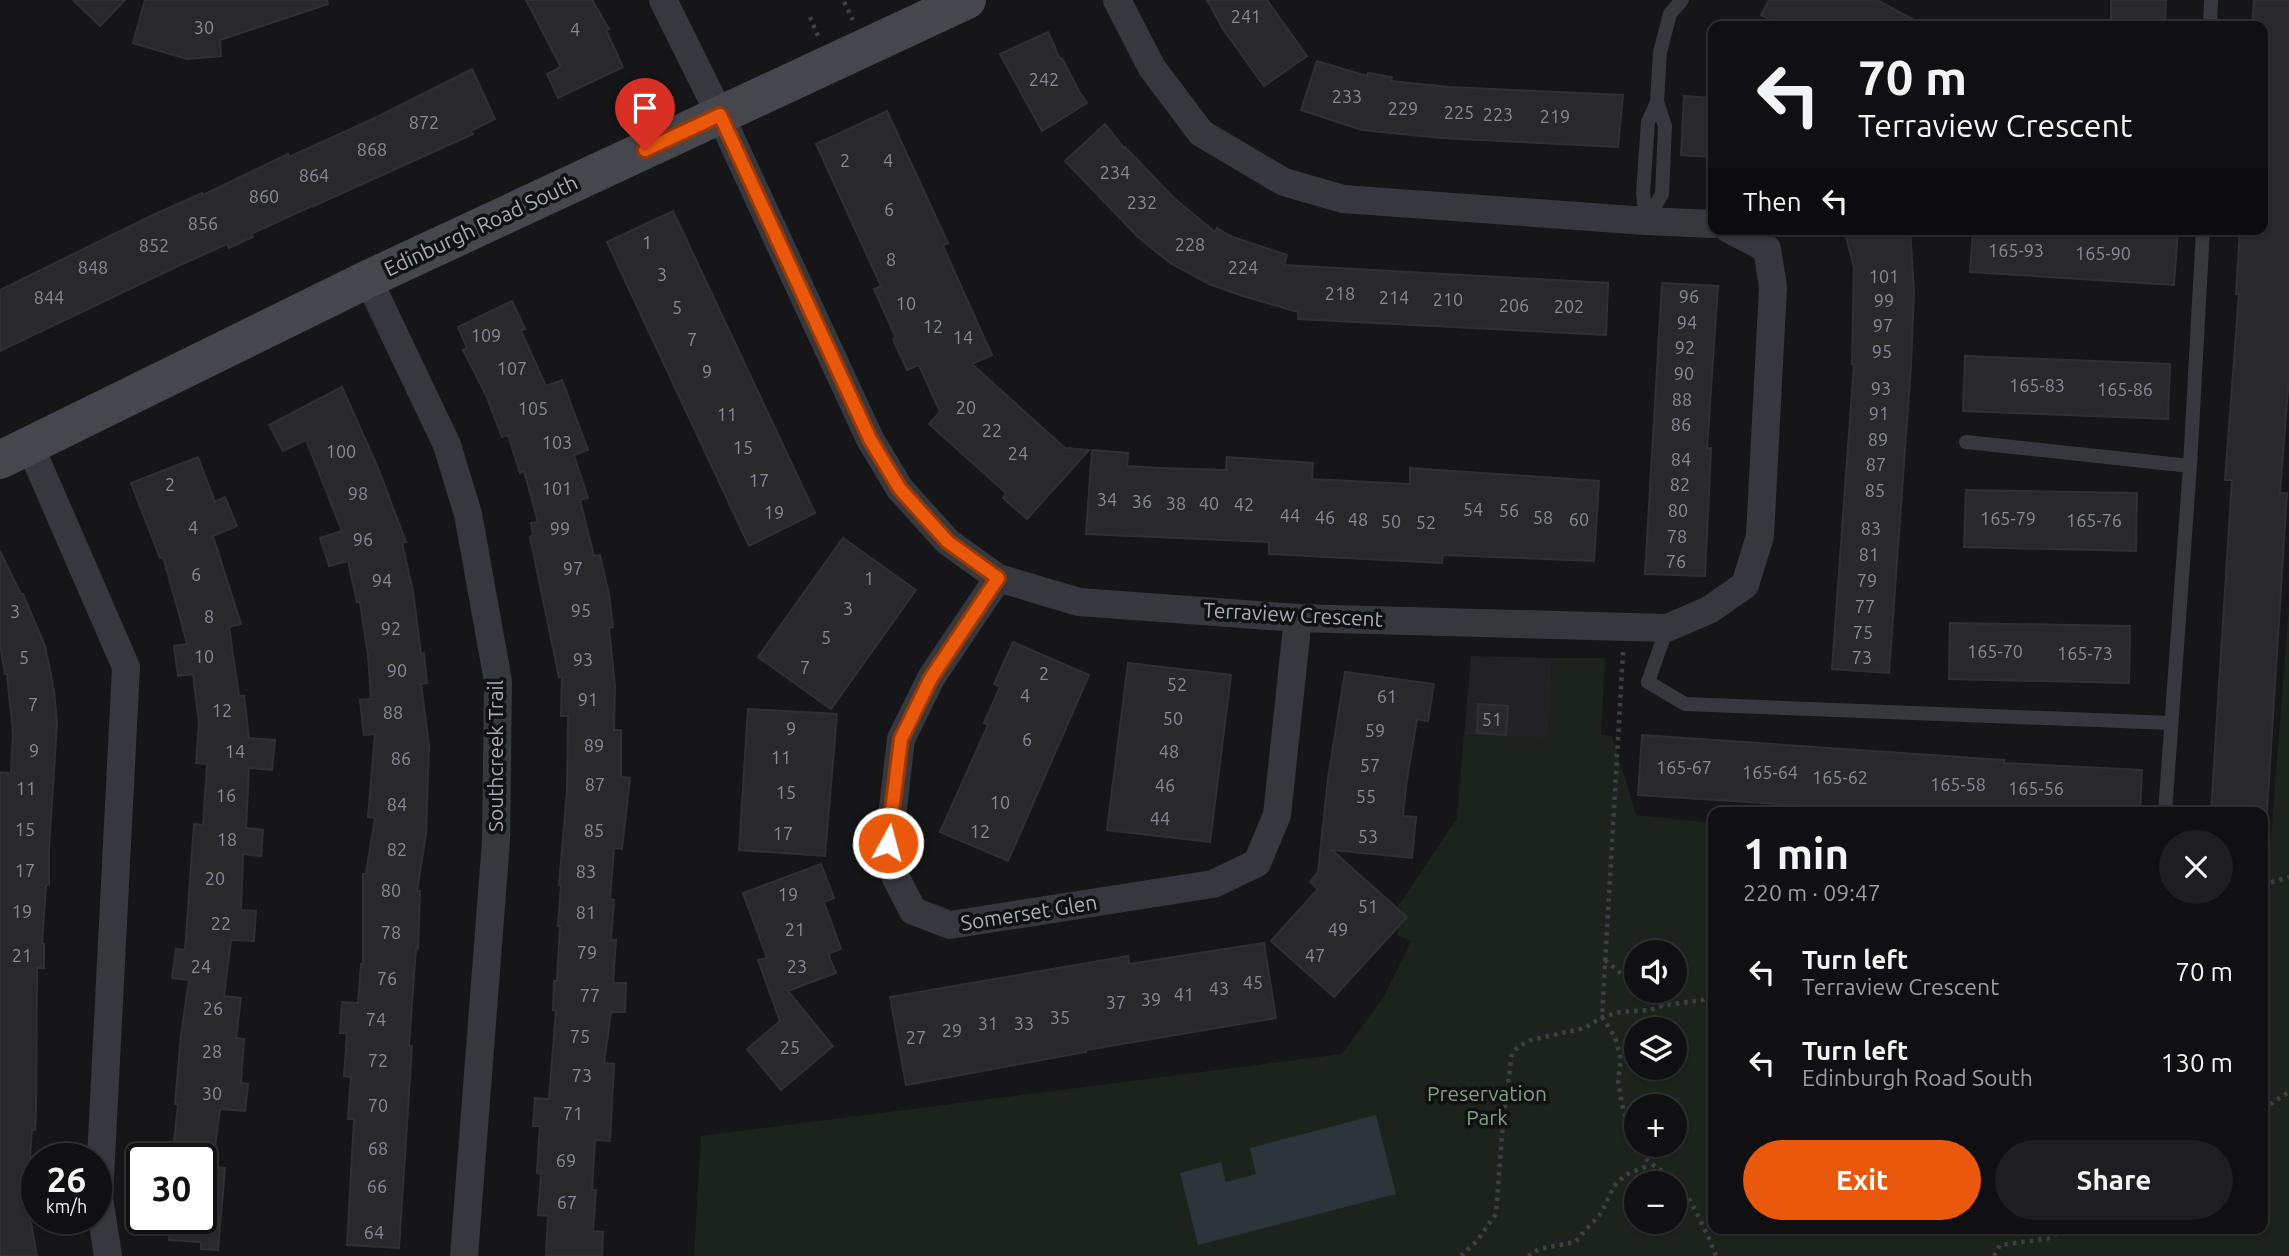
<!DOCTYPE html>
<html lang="en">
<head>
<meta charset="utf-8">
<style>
  body { margin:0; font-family:Ubuntu,sans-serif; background:#1e1e20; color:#f1f3f6; height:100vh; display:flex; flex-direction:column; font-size:26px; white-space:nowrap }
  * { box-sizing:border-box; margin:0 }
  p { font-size:23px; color:#9c9d9f }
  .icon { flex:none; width:38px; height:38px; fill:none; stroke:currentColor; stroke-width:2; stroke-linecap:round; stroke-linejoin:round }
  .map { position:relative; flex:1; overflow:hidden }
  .details { position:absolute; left:1708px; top:807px; width:560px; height:427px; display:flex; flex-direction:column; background:#101012; border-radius:14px; box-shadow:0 2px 5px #0004,0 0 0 2px #303032 }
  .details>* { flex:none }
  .banner { position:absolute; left:1708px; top:21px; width:560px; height:214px; border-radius:14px; box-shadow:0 2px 5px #0004,0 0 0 2px #303032; background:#101012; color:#f1f3f6; overflow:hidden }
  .buttons { position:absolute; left:1624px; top:940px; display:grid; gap:14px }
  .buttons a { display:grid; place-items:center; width:63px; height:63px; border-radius:50%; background:#101012; box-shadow:0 2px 5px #0004,0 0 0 2px #303032; font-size:35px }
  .speed { position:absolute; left:21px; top:1143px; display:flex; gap:14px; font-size:35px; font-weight:700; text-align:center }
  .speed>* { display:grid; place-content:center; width:91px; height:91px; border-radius:50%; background:#101012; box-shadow:0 2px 5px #0004,0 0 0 2px #303032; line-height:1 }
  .speed small { font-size:18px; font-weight:400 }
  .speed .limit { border:4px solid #111; border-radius:10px; background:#fff; color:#111 }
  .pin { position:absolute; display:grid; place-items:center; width:60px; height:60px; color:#fff; margin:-72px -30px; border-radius:50% 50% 50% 0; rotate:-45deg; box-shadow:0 0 7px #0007 }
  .pin .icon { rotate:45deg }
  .me { position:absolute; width:77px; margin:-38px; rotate:7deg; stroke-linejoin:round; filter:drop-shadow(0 0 5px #0008) }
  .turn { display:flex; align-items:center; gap:24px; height:147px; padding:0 35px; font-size:32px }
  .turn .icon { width:91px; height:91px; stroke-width:2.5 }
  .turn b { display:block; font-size:49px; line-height:60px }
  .then { display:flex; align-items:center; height:66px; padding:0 35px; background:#0003; gap:14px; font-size:26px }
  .round { display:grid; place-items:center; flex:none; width:74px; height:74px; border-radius:37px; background:#1e1e20 }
  .head { display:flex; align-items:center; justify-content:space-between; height:119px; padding:0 35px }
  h1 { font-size:42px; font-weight:600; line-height:52px }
  .action { display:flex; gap:14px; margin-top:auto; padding:14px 35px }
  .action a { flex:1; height:80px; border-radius:42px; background:#ea580c; color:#fff; font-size:28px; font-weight:600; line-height:80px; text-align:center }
  .action a+a { background:#1e1e20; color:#f1f3f6 }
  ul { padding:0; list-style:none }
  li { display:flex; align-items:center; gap:21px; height:91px; padding:0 35px }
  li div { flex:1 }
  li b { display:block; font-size:26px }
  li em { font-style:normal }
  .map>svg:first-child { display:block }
  .built { fill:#222225 }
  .green { fill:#1c231d; fill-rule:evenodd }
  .water { fill:#2c353c }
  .building { fill:#29292c; stroke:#303034; stroke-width:2 }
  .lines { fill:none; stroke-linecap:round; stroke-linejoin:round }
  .path { stroke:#3d3f44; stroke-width:4.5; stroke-dasharray:3.5 5; stroke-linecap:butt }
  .lane { stroke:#37383d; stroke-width:14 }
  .street { stroke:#37383d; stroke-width:28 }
  .secondary { stroke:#45474d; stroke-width:38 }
  .route-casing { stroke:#983908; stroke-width:18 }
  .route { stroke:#ea580c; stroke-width:12 }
  .labels { text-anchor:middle; stroke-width:7; stroke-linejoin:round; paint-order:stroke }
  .number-label { font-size:18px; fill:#888b94 }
  .street-label { font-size:21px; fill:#a8adb8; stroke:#111113 }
  .park-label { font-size:21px; fill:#7fa381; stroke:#111113 }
</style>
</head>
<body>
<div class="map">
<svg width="2289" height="1256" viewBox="0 0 2289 1256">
  <rect width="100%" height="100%" fill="#161618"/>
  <path class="built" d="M1471 656 1552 658 1549 739 1464 735Z"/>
  <path class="green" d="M2289 606V1256H694L701 1136 1342 1054 1383 998 1411 941 1398 935 1397 908 1457 818 1464 735 1549 738 1552 658H1605L1601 735 1612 736 1636 815 1713 823V1228H2263V875H2268ZM1636 952H1675V990H1636ZM1636 1029H1675V1068H1636ZM1636 1106H1675V1144H1636ZM1636 1183H1675V1222H1636Z"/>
  <path class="water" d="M1376 1115 1396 1194 1198 1245 1180 1173 1221 1162 1226 1182 1256 1174 1250 1148Z"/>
  <path class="building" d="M73 0H125L100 26Z
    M145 0H327L328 4 220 40 221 56 187 59 133 43Z
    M526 0H592L609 29 606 30 623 67 558 98 547 74 561 67Z
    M1207 0H1267L1307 56 1264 86 1223 29Z
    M1769 0H1877L1925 26H1783L1761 15Z
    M2111 0H2166L2165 26H2111Z
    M2254 0H2289V375L2280 493H2287L2267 812H2211L2232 480H2225L2239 294H2236L2240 229H2263V26H2252Z
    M1048 32 1060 59 1062 58 1080 93 1087 103 1042 131 1000 54Z
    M1317 61 1367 76 1368 73 1392 77 1391 81 1449 87 1623 95 1618 147 1441 138 1362 130 1301 110Z
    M472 69 495 119 471 131 473 134 314 206V205L251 234 253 237 229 248 227 244 178 266 0 351V290L153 215 202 193 203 195 288 154 289 157 377 117Z
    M1684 96 1713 98V157L1681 155Z
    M887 111 948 243 943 246 992 355 972 364 1065 448 1089 450 1027 519 1003 498 1006 493 929 424 940 412 919 365 907 370 893 339 896 338 874 289 881 286 816 144Z
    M1105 124 1124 148 1125 147 1174 198 1215 232 1217 228 1230 236 1287 255 1284 265 1608 283 1606 335 1298 319V312L1243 296 1209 284 1170 263 1138 237 1065 161Z
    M673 211 815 513 749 546 607 242Z
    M1844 229H1910L1914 291 1911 365 1889 673 1832 669 1854 364H1852L1854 267Z
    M1973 229 2178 230 2174 285 1970 272Z
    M1662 283 1718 286 1707 448H1711L1705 576 1645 574Z
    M512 301 525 329 521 331 546 386 562 380 588 450 574 455 588 498 580 500 594 556 600 555 609 595 613 627 609 628 615 686 614 730H621V777L630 778 622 849 614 848 610 899 614 900 611 940H616L613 983H626L625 1012H611L604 1063 614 1064 610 1141 595 1140 592 1190H596L593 1231 603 1232 602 1256H546L548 1216 538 1215 541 1174 537 1173 540 1126H533L535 1098 549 1099 556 1010H553L554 981H557L560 926H558L561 885H559L567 791 568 716H561L562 677H559L530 537 533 535 531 523 538 522 524 471 520 473 508 435 502 437 486 395 463 350 467 348 458 327Z
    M1965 356 2170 364 2168 419 1963 411Z
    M342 387 378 468 406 542 402 543 413 591 421 654 424 653 427 683 421 684 429 746 426 834 417 891H420L418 949 416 948 409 1046H412L399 1248 347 1245 354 1119H348L351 1077 344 1076 347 1033H340L342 1002 358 1003 361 964H363V874H366L375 818 368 817 375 734 364 735 360 700 371 699 368 655 360 602H357L348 561 329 566 320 538 342 531 306 440 283 451 269 425Z
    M1092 450 1128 453 1127 466 1161 468 1226 470 1227 457 1313 463 1312 479 1410 484V468L1599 481 1594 561 1443 555 1442 563 1307 556 1269 554V542L1086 534Z
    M198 457 215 502 225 497 237 526 213 536 241 624 229 627 239 696H244L249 738 275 740 272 770 249 768 246 828 263 830 261 856 243 854 241 910 256 911 254 941 231 940 224 996 241 998 236 1038 244 1039 241 1083 248 1084 245 1111 220 1109 215 1147 174 1142 178 1104H175L181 1035 189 980 172 978 176 949 185 950 194 824 203 825 207 764 196 763 199 723 193 674 178 676 174 646 187 644 178 610 163 557 160 558 131 483Z
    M1966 490 2137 493 2136 551 1964 547Z
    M843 538 916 590 831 709 758 657Z
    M0 551 21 594H23L45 646 54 690 57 723 49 848V885H46L42 944H44V968H37L36 1115 35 1130 32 1129 28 1187H33L30 1218 37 1256H0V772L11 773 13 733 7 674H5L0 645Z
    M1950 623 2130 626 2129 683 1949 679Z
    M1013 642 1089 675 1008 861 940 832 988 725 984 723 1000 687 994 684Z
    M1128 663 1231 675 1210 842 1107 830Z
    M1345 672 1434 684 1428 721 1417 719 1406 786 1403 816 1416 817 1412 858 1332 850 1407 917 1334 997 1271 941 1318 889 1310 882 1318 872 1328 778Z
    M1478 704 1508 706 1506 735 1477 733Z
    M748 709 837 714 825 856 739 850Z
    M1642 735 1974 758 2004 760V763L2142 770 2140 812H1904L1638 795Z
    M821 864 834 898 824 902 841 949 828 954 836 973 788 991 833 1046 781 1090 747 1049 780 1021 758 960 767 958 743 893Z
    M1264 943 1276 1018 1086 1050V1052L906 1085 890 997 1128 956 1129 964Z
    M201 1166 225 1168 218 1250 201 1249V1242L169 1240 171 1218H201Z"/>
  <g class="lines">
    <path class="path" d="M844 2 853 20
      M810 17 818 36
      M1623 652 1602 1017 1615 1037 1621 1059 1618 1081 1623 1109 1636 1143
      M2263 885 2289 877
      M2263 892C2268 905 2265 920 2263 933
      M1605 960 1636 986
      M1642 990 1664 1005
      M2263 1109 2289 1092
      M1637 1144C1649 1169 1660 1166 1677 1182 1689 1194 1710 1239 1716 1256
      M1461 1256 1476 1242 1496 1214 1503 1122 1512 1053 1519 1046 1531 1040 1585 1028 1602 1017 1620 1012 1650 1010 1665 1005 1704 1000 1713 995
      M1528 1256 1539 1249 1575 1242 1602 1212 1614 1186 1625 1175 1650 1165
      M1994 1256 2000 1245 2051 1238 2065 1228"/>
    <path class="lane" d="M2210 26 2211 0
      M1646 221 1662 194 1665 126 1657 102 1660 52 1670 14 1682 0
      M1646 221 1643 193 1648 122 1657 102
      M1966 442 2190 466
      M1667 628 1648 682 1685 704 2171 723
      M2165 812 2190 466 2203 229"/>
    <path class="street" d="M663 0 720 115 870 439 900 489 948 542 998 578 1079 602 1298 618 1667 628 1709 610 1745 585 1760 536 1773 287 1767 249 1729 229
      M1117 0 1152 68 1201 133 1284 182 1343 199 1646 221 1713 224
      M368 279 447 445 468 514 498 681 496 841 464 1256
      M30 446 126 667 99 1198 108 1256
      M998 578 931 678 901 739 889 843 896 878 913 911 950 925 1213 884 1257 863 1277 815 1298 618"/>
    <path class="secondary" d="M0 460 368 279 967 0"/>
  </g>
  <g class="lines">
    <defs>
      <path id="route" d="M645 150 720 115 870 439 900 489 948 542 998 578 931 678 901 739 888 843"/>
    </defs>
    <use href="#route" class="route-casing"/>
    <use href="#route" class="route"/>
  </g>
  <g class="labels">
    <g class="number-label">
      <text x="1246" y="23">241</text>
      <text x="204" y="34">30</text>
      <text x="575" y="36">4</text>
      <text x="1044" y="86">242</text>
      <text x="1347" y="103">233</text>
      <text x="1403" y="115">229</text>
      <text x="1459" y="119">225</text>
      <text x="1498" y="121">223</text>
      <text x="1555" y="123">219</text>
      <text x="424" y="129">872</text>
      <text x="372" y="156">868</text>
      <text x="845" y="167">2</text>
      <text x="888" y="167">4</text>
      <text x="1115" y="179">234</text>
      <text x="314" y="182">864</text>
      <text x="264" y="203">860</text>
      <text x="1142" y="209">232</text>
      <text x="889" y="216">6</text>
      <text x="203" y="230">856</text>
      <text x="647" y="249">1</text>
      <text x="1190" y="251">228</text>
      <text x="154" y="252">852</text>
      <text x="2016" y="257">165-93</text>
      <text x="2103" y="260">165-90</text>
      <text x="891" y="266">8</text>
      <text x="93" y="274">848</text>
      <text x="1243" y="274">224</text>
      <text x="662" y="281">3</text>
      <text x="1884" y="283">101</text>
      <text x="1340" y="300">218</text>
      <text x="1689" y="303">96</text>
      <text x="49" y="304">844</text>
      <text x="1394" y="304">214</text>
      <text x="1448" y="306">210</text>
      <text x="1884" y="307">99</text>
      <text x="906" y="310">10</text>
      <text x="1514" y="312">206</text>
      <text x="1569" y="313">202</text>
      <text x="677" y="314">5</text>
      <text x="1687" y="329">94</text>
      <text x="1883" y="332">97</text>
      <text x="933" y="333">12</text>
      <text x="486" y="342">109</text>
      <text x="963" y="344">14</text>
      <text x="692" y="346">7</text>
      <text x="1685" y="354">92</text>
      <text x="1882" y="358">95</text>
      <text x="512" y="375">107</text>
      <text x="707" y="378">9</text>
      <text x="1684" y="380">90</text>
      <text x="2037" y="392">165-83</text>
      <text x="1881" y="395">93</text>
      <text x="2125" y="396">165-86</text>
      <text x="1682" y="406">88</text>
      <text x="966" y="414">20</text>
      <text x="533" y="415">105</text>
      <text x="1879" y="420">91</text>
      <text x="727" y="421">11</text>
      <text x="1681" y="431">86</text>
      <text x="992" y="437">22</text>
      <text x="1878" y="446">89</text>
      <text x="557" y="449">103</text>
      <text x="743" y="454">15</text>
      <text x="341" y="458">100</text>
      <text x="1018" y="460">24</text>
      <text x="1681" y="466">84</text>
      <text x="1876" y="471">87</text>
      <text x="759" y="487">17</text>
      <text x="170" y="491">2</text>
      <text x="1680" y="491">82</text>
      <text x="557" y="495">101</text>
      <text x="1875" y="497">85</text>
      <text x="358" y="500">98</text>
      <text x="1107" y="506">34</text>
      <text x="1142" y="508">36</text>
      <text x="1176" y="510">38</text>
      <text x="1209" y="510">40</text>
      <text x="1244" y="511">42</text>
      <text x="1473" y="516">54</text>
      <text x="1509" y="517">56</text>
      <text x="1678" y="517">80</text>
      <text x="774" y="519">19</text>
      <text x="1290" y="522">44</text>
      <text x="1325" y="524">46</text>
      <text x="1543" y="524">58</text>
      <text x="2008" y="525">165-79</text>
      <text x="1358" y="526">48</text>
      <text x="1579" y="526">60</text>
      <text x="2094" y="527">165-76</text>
      <text x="1391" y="528">50</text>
      <text x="1426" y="529">52</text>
      <text x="193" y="534">4</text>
      <text x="560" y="535">99</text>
      <text x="1871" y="535">83</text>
      <text x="1677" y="543">78</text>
      <text x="363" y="546">96</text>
      <text x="1869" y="561">81</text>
      <text x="1676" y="568">76</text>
      <text x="573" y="575">97</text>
      <text x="196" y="581">6</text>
      <text x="869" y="585">1</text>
      <text x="382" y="587">94</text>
      <text x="1867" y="587">79</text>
      <text x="1865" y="613">77</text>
      <text x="848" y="615">3</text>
      <text x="581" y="617">95</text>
      <text x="15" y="618">3</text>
      <text x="209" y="623">8</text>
      <text x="391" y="635">92</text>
      <text x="1863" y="639">75</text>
      <text x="826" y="644">5</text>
      <text x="1995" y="658">165-70</text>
      <text x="2085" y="660">165-73</text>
      <text x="204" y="663">10</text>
      <text x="24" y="664">5</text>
      <text x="1862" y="664">73</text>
      <text x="583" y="666">93</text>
      <text x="805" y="674">7</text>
      <text x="397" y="677">90</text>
      <text x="1044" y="680">2</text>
      <text x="1177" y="691">52</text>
      <text x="1025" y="702">4</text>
      <text x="1387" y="703">61</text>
      <text x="588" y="706">91</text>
      <text x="33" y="711">7</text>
      <text x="222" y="717">12</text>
      <text x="393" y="719">88</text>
      <text x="1173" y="725">50</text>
      <text x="1492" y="726">51</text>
      <text x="791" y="735">9</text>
      <text x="1375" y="737">59</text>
      <text x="1027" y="746">6</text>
      <text x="594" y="752">89</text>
      <text x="34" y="757">9</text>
      <text x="235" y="758">14</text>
      <text x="1169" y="758">48</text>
      <text x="781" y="764">11</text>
      <text x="401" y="765">86</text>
      <text x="1370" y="772">57</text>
      <text x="1684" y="774">165-67</text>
      <text x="1770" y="779">165-64</text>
      <text x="1840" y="784">165-62</text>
      <text x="595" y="791">87</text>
      <text x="1958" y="791">165-58</text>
      <text x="1165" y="792">46</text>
      <text x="26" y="795">11</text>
      <text x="2036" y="795">165-56</text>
      <text x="786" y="799">15</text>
      <text x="226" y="802">16</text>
      <text x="1366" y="803">55</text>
      <text x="1000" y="809">10</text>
      <text x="397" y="811">84</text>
      <text x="1160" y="825">44</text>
      <text x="25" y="836">15</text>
      <text x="594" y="837">85</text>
      <text x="980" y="838">12</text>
      <text x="783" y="840">17</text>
      <text x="1368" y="843">53</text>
      <text x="227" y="846">18</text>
      <text x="397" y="856">82</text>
      <text x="25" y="877">17</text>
      <text x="586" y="878">83</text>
      <text x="215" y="885">20</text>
      <text x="391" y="897">80</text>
      <text x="788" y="901">19</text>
      <text x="1368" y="913">51</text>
      <text x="22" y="918">19</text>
      <text x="586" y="919">81</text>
      <text x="221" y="930">22</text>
      <text x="795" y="936">21</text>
      <text x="1338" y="936">49</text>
      <text x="391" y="939">78</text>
      <text x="587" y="959">79</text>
      <text x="22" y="962">21</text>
      <text x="1315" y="962">47</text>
      <text x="201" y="973">24</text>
      <text x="797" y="973">23</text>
      <text x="387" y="985">76</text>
      <text x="1253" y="989">45</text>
      <text x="1219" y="995">43</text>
      <text x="1184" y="1001">41</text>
      <text x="590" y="1002">77</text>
      <text x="1151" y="1006">39</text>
      <text x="1116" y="1009">37</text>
      <text x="213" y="1015">26</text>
      <text x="1060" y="1024">35</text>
      <text x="376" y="1026">74</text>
      <text x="988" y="1030">31</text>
      <text x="1024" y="1030">33</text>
      <text x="952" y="1037">29</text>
      <text x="580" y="1043">75</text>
      <text x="916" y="1044">27</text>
      <text x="790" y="1054">25</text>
      <text x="212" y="1058">28</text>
      <text x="378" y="1067">72</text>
      <text x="582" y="1082">73</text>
      <text x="212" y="1100">30</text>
      <text x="378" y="1112">70</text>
      <text x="573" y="1120">71</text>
      <text x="378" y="1155">68</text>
      <text x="566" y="1167">69</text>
      <text x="377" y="1193">66</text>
      <text x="567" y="1209">67</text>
      <text x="374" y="1239">64</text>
    </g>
    <g class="street-label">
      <text transform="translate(481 226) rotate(-25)" y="7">Edinburgh Road South</text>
      <text transform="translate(1293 615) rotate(3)" y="7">Terraview Crescent</text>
      <text transform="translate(496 756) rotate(-90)" y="7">Southcreek Trail</text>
      <text transform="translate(1029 913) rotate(-9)" y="7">Somerset Glen</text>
    </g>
    <g class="park-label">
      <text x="1487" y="1101">Preservation<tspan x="1487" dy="24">Park</tspan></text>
    </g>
  </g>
</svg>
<div class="buttons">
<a><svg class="icon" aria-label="sound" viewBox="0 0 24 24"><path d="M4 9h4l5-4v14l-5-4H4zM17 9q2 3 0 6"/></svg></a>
<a><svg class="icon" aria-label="layers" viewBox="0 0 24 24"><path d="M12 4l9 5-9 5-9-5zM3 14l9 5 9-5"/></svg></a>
<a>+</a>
<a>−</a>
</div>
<div class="speed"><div>26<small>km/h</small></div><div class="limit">30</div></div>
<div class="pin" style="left:645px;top:150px;background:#d93025"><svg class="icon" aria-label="arrive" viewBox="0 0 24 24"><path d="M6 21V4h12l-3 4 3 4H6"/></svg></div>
<svg class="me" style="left:888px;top:843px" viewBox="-20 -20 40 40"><circle r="17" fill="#ea580c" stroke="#fff" stroke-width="3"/><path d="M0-11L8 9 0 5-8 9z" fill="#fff"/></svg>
<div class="banner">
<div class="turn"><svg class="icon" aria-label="left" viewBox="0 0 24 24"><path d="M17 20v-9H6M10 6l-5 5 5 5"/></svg><div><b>70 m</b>Terraview Crescent</div></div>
<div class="then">Then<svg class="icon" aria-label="left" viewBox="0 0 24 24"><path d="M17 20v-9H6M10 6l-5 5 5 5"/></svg></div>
</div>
<section class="details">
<div class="head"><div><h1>1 min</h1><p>220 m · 09:47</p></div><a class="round"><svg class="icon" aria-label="close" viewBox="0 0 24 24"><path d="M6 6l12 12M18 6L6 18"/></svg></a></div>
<ul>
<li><svg class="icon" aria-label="left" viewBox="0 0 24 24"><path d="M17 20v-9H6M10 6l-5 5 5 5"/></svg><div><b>Turn left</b><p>Terraview Crescent</p></div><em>70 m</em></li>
<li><svg class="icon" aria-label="left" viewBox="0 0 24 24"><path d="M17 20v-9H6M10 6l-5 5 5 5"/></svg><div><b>Turn left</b><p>Edinburgh Road South</p></div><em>130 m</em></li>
</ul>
<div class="action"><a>Exit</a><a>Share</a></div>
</section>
</div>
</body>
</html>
